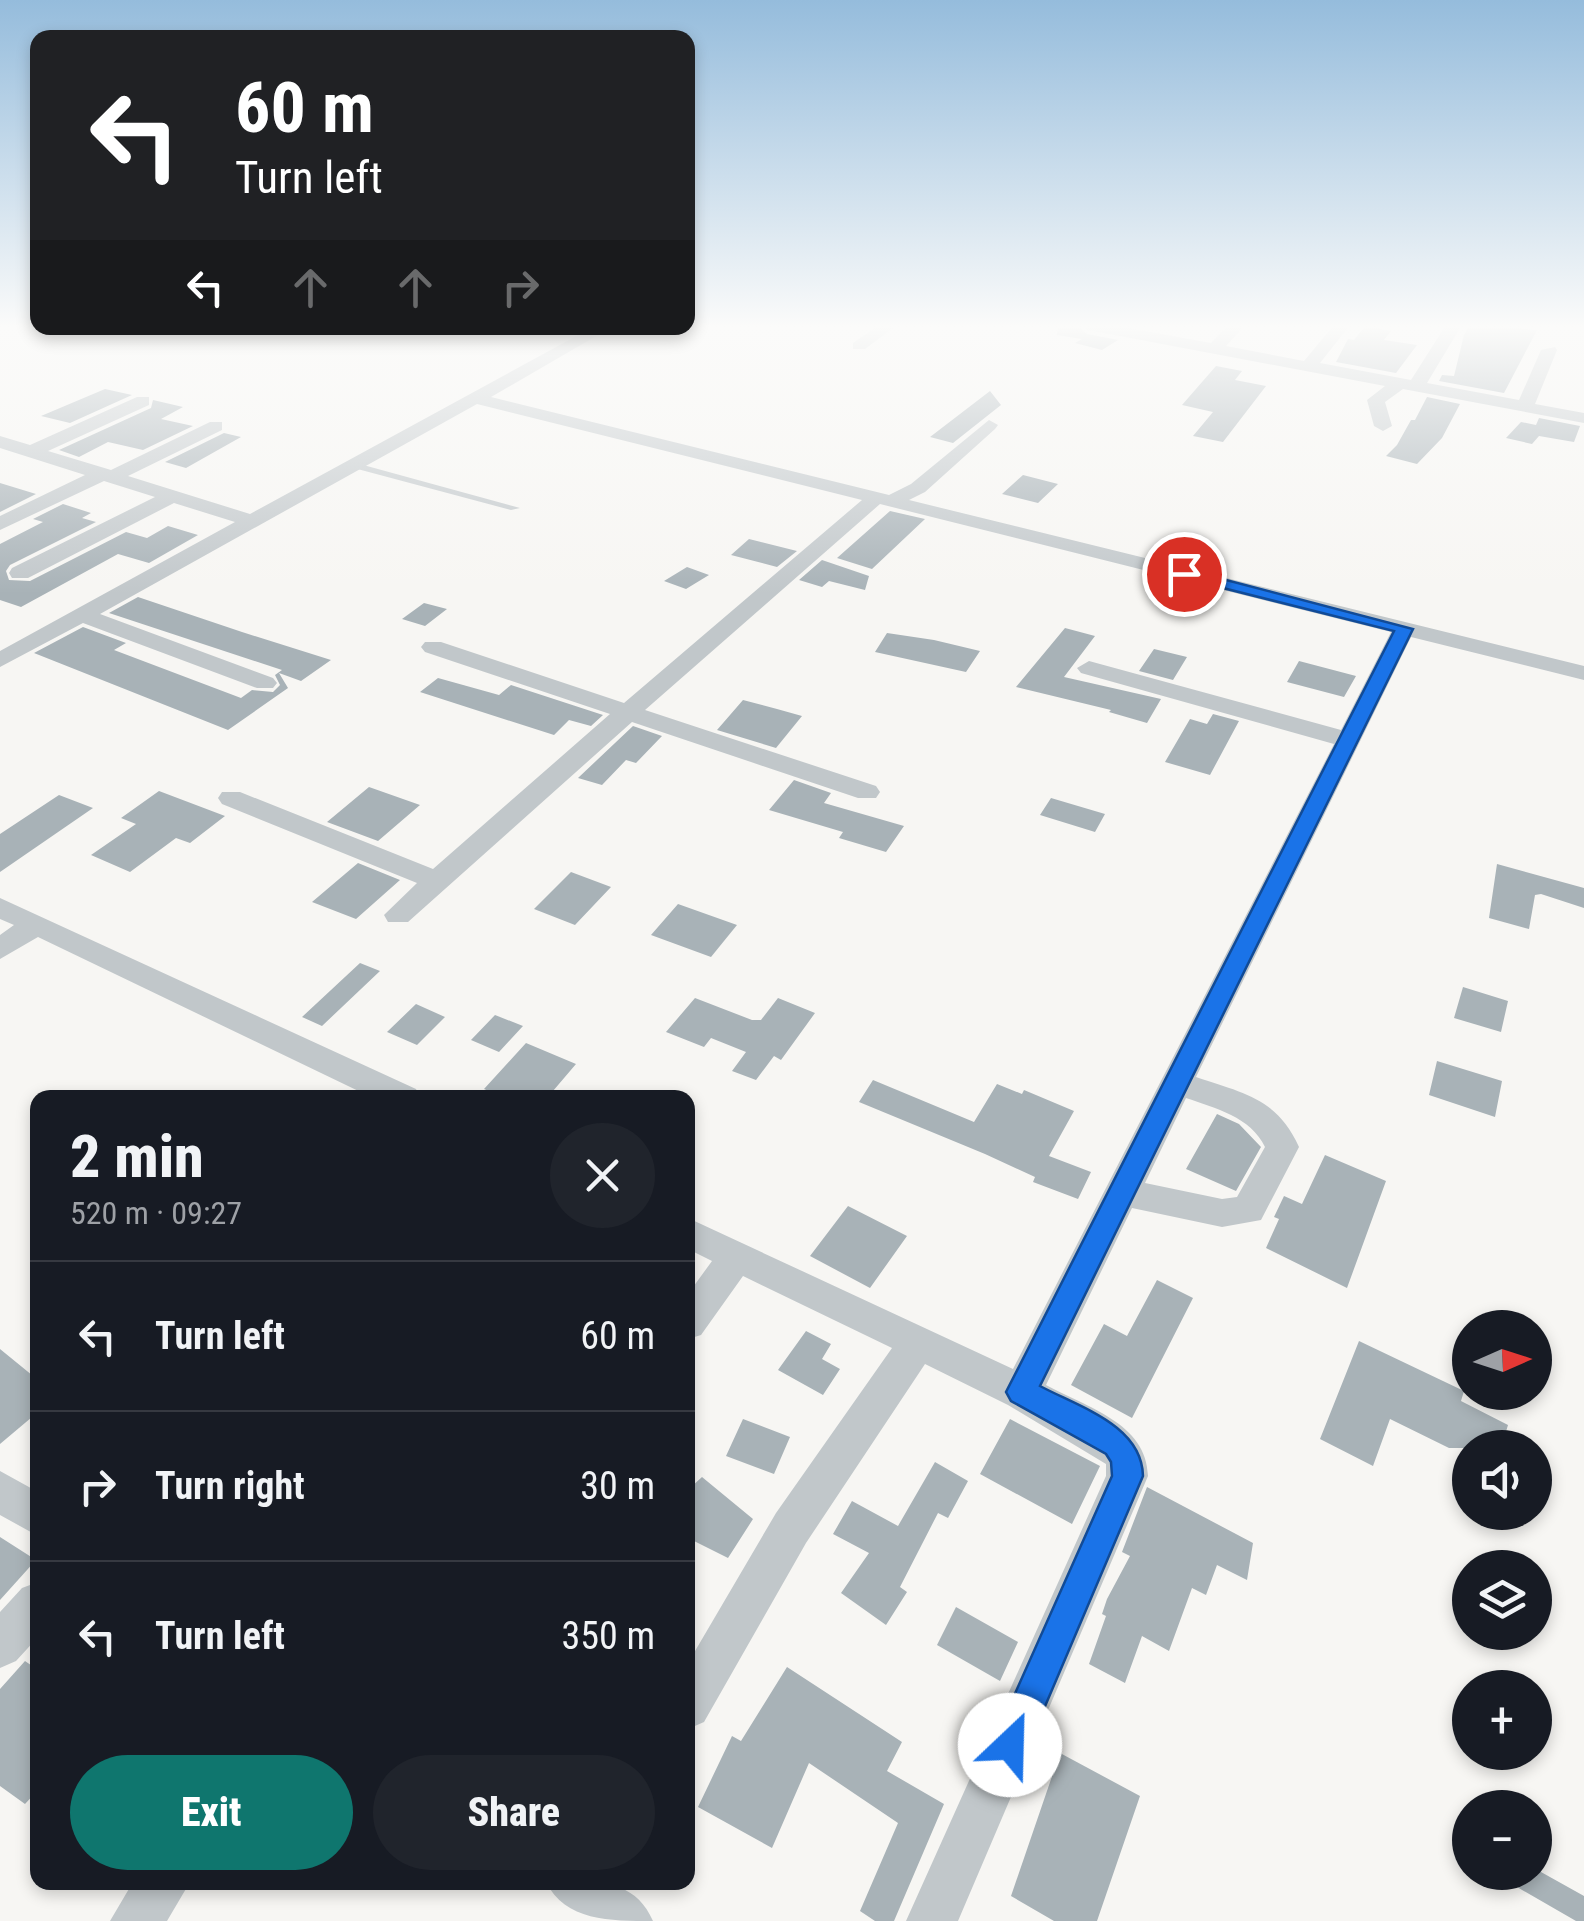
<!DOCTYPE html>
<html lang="en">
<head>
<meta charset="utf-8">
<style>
  body { margin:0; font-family:"Roboto Condensed",sans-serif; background:#20242c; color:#f1f3f6; height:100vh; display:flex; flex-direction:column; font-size:38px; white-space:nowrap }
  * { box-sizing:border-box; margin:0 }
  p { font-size:32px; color:#9ea1a6 }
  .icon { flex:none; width:55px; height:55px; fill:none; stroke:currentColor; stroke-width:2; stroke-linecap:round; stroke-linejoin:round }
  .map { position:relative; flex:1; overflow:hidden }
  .panel { position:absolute; left:30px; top:1090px; width:665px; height:800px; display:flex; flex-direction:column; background:#171b24; border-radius:20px; box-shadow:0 5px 15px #0003 }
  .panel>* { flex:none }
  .hud { position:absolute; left:30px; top:30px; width:665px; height:305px; border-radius:20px; box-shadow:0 5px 15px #0003; background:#202124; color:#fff; overflow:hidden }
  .needle { width:65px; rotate:87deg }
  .buttons { position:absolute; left:1452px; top:1310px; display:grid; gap:20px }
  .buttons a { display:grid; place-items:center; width:100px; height:100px; border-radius:50%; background:#171b24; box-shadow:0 5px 15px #0003; font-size:50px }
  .pin { position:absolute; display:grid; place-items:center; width:85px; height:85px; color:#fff; margin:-42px; border:5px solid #fff; border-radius:50%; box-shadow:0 2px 10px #0007 }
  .me { position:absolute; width:110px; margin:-55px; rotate:24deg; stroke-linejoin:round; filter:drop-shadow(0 0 8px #0008) }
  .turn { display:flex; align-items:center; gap:35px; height:210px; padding:0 40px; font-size:45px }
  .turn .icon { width:130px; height:130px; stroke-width:2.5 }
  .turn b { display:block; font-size:70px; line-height:85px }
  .lanes { display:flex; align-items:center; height:95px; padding:0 40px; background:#0003; justify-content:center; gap:50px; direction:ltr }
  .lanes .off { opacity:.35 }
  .round { display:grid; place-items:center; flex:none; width:105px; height:105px; border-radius:52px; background:#20242c }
  .summary { display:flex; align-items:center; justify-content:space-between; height:170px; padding:0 40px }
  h1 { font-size:60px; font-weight:800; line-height:75px }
  .cta { display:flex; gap:20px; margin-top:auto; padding:20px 40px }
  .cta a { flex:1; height:115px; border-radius:60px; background:#0f766e; color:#fff; font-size:40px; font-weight:800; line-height:115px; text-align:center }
  .cta a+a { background:#20242c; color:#f1f3f6 }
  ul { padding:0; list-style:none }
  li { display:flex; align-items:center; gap:30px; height:150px; padding:0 40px; border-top:2px solid #363941 }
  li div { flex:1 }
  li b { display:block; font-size:38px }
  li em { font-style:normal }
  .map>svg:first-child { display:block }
  .building { fill:#a8b2b7 }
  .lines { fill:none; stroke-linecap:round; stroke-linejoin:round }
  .lane { fill:#c1c7ca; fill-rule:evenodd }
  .street { fill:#c1c7ca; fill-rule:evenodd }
  .route { fill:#1a73e8; stroke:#114b97; stroke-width:2.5 }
</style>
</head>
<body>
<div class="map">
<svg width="1584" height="1921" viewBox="0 0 1584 1921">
  <rect width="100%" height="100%" fill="#f7f6f3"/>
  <path class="building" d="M1058 325H1077L1087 334 1118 340 1102 350 1075 343 1082 339 1057 335Z
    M1470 325 1537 330 1504 393 1439 381 1442 375 1454 376 1464 335Z
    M1365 326 1391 331 1384 340 1417 345 1396 373 1336 362 1348 339 1354 340Z
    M1216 366 1242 371 1235 380 1266 386 1223 442 1193 436 1213 412 1182 405Z
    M105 389 132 395 70 423 41 416Z
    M990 391 1001 405 953 443 930 437Z
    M1427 397 1460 404 1442 438 1417 464 1386 456 1397 445 1411 420H1415Z
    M153 400 183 407 161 419 193 426 143 450 108 442 79 457 59 450 151 408Z
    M1539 418 1580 426 1574 442 1539 436 1532 444 1506 438 1521 422 1536 425Z
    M224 433 241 437 186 468 165 462Z
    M1023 475 1058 484 1038 503 1002 494Z
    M0 483 36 494 0 512Z
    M63 504 91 513 82 518 96 522 10 565 6 571 9 580 30 581 126 532 147 538 168 526 198 535 149 563 118 554 21 607 0 600V544L43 522 33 519Z
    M890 511 925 519 872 569 837 558Z
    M749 539 797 551 777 567 731 555Z
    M822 560 869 576 865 590 829 581 822 587 799 580Z
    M687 567 709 575 686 589 664 581Z
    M138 597 242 632 331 660 301 681 279 673 288 688 228 730 34 653 83 627 126 643 114 650 241 698 252 690 273 692 280 685 275 675 282 670 109 613Z
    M424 603 447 609 425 626 402 619Z
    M1065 628 1095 636 1064 677 1161 699 1147 723 1109 712 1111 710 1016 687Z
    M887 633 934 640 980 651 966 672 875 652Z
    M1154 649 1187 657 1173 680 1139 671Z
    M1299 661 1356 676 1344 697 1287 682Z
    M438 678 499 695 511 685 603 715 591 726 569 720 554 735 420 692Z
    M743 700 777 709 802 716 776 748 717 730Z
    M1213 714 1239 721 1210 775 1165 762 1190 719 1207 724Z
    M633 726 662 736 636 763 626 760 602 785 578 778Z
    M794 780 831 793 824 803 904 826 886 852 839 838 843 832 769 810Z
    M369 787 420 805 378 841 327 822Z
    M159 791 225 816 190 843 176 838 130 872 91 855 136 824 121 818Z
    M59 795 93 808 0 872V834Z
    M1051 798 1105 814 1095 832 1040 815Z
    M358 863 400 880 356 919 312 902Z
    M1497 864 1584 888V908L1541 894 1535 895 1529 929 1489 918Z
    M571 872 611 887 575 925 534 909Z
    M678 904 737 925 711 957 651 935Z
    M360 963 380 971 322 1026 302 1017Z
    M1463 987 1508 1001 1501 1032 1454 1018Z
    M695 998 752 1020H761L778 998 815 1013 781 1060 774 1056 756 1080 732 1071 746 1052 711 1038 704 1047 666 1032Z
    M416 1004 445 1017 417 1045 387 1032Z
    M495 1015 523 1026 499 1052 471 1040Z
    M526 1043 576 1064 547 1098H504L484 1089Z
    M1437 1061 1502 1081 1495 1117 1429 1095Z
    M873 1080 974 1122 997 1084 1022 1094 1024 1090 1074 1111 1049 1156 1091 1172 1078 1199 1033 1182 1035 1177 985 1154 859 1102Z
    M1217 1114 1239 1124 1261 1147 1236 1191 1186 1169Z
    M1325 1155 1386 1181 1347 1288 1266 1248 1279 1219 1274 1217 1284 1196 1302 1204Z
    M848 1206 907 1236 870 1288 810 1256Z
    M1157 1280 1193 1298 1132 1418 1071 1385 1104 1324 1127 1336Z
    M806 1331 831 1344 822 1359 840 1369 823 1395 778 1370Z
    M1359 1341 1464 1391 1461 1401 1508 1425 1501 1448H1449L1390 1419 1373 1466 1320 1439Z
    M0 1349 38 1380V1412L0 1444Z
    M743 1419 790 1437 774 1474 726 1456Z
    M1010 1419 1100 1466 1072 1524 980 1474Z
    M935 1462 968 1481 948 1518 938 1513 900 1587 907 1592 886 1625 841 1593 869 1553 833 1534 852 1501 898 1526Z
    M702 1477 753 1519 728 1558 688 1538 690 1488Z
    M1147 1487 1253 1543 1247 1580 1217 1565 1206 1595 1192 1588 1169 1651 1142 1636 1125 1683 1089 1664 1106 1616 1102 1614 1107 1599 1130 1556 1122 1552Z
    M0 1537 36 1560 0 1600Z
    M956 1607 1018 1642 1000 1681 937 1645Z
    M25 1661 38 1670V1790L25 1804 0 1786V1689Z
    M787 1667 902 1742 887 1771 944 1804 894 1921H875L860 1911 898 1823 809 1763 772 1848 698 1807 732 1736 741 1741Z
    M1060 1753 1140 1796 1097 1921H1054L1011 1896Z
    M1491 1872H1541L1584 1896V1921H1576Z"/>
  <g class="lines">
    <path class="lane" d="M350 463H356L520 508 511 510 350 467Z"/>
    <path class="street" d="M879 325H897L865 349H853V343Z
      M1080 325H1112L1211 343 1228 325H1245L1226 346 1304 361 1334 325H1350L1320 363 1411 380 1446 325H1458L1460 328 1427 383 1519 400 1541 350 1555 347 1557 350 1535 404 1584 413V423L1403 389 1385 402 1392 426 1383 431 1374 426 1367 400 1385 386 1088 330Z
      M591 328H610L491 397 889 495 911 484 989 420 998 425 995 429 925 492 909 500 1584 666V680L1411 637 1196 1077C1243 1093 1277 1098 1299 1147L1261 1220 1222 1227 1132 1208 1046 1385C1086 1407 1147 1423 1148 1476L958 1921H906L1106 1476V1464L1008 1405 925 1364 806 1543 704 1722 688 1729V1663L776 1513 892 1348 743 1276 701 1335 688 1339V1294L712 1261 688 1249V1218L1013 1369 1334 744 1081 673 1077 668 1089 661 1341 730 1391 632 880 504 645 710 876 786 880 792 876 798H858L632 722 408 922H388L384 915 417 883 222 804 218 798 222 792H240L433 869 610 714 425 652 421 647 425 642H441L624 703 862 500 477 404 100 614 273 678 277 683 273 688H257L83 623 0 667V651L235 522 174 503 28 578H12L9 573 12 568 155 497 104 481 0 530V516L85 475 0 448V436L30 445 137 397H149V405L48 451 111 470 210 422H222V430L128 476 250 514ZM1186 1098C1215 1108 1251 1117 1265 1147L1237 1197 1222 1199 1145 1183Z
      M0 898 416 1089 420 1098H373L38 937 0 959V935L14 925 0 919Z
      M0 1471 38 1492V1536L0 1515Z
      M38 1582V1637L16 1661 0 1668V1612L22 1588Z
      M133 1882H190L167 1921H110Z
      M546 1882C589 1882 633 1875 653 1921 610 1921 565 1921 546 1882Z"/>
  </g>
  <linearGradient id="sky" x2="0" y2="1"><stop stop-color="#95bcdc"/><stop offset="0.55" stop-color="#fbfbfa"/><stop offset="1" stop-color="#fbfbfa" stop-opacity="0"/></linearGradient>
  <rect width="1584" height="594" fill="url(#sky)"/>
  <path class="route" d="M1184 569 1413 629 1040 1386C1079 1407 1142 1425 1143 1476L1023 1758 1010 1763 998 1758 992 1745 1112 1476 1111 1462 1106 1454 1011 1401 1006 1392 1394 631 1179 577V570Z"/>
</svg>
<div class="buttons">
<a><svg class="needle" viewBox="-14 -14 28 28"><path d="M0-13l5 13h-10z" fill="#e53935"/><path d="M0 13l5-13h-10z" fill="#9ea1a6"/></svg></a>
<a><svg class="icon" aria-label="sound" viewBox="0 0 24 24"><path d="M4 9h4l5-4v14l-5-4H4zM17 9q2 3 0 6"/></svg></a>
<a><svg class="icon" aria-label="layers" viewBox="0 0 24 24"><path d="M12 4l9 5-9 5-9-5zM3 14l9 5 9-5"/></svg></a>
<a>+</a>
<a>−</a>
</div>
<div class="pin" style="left:1184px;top:574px;background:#d93025"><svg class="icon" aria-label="arrive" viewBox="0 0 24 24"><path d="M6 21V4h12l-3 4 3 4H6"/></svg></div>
<svg class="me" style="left:1010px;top:1745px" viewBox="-20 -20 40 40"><circle r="19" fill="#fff"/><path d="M0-13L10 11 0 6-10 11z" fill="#1a73e8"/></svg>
<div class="hud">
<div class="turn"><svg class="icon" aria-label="left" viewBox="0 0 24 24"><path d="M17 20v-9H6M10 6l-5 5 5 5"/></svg><div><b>60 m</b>Turn left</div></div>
<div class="lanes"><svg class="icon" aria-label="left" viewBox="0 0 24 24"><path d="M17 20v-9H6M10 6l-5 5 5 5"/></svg><svg class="icon off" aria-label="ahead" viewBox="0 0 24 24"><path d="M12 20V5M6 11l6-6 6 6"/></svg><svg class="icon off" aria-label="ahead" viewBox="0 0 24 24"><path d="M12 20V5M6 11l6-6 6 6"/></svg><svg class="icon off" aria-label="right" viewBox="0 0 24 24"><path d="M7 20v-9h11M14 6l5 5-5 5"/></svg></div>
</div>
<section class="panel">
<div class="summary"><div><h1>2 min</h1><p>520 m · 09:27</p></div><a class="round"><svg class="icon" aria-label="close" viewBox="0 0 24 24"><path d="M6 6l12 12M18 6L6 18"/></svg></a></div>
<ul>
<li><svg class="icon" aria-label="left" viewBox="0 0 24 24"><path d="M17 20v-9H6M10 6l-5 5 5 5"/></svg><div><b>Turn left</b></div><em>60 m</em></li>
<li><svg class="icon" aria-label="right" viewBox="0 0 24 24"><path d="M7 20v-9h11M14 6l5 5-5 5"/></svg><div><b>Turn right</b></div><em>30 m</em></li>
<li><svg class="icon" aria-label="left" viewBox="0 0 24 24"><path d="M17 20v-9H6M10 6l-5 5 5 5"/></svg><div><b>Turn left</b></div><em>350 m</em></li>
</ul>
<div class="cta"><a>Exit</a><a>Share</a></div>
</section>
</div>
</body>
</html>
